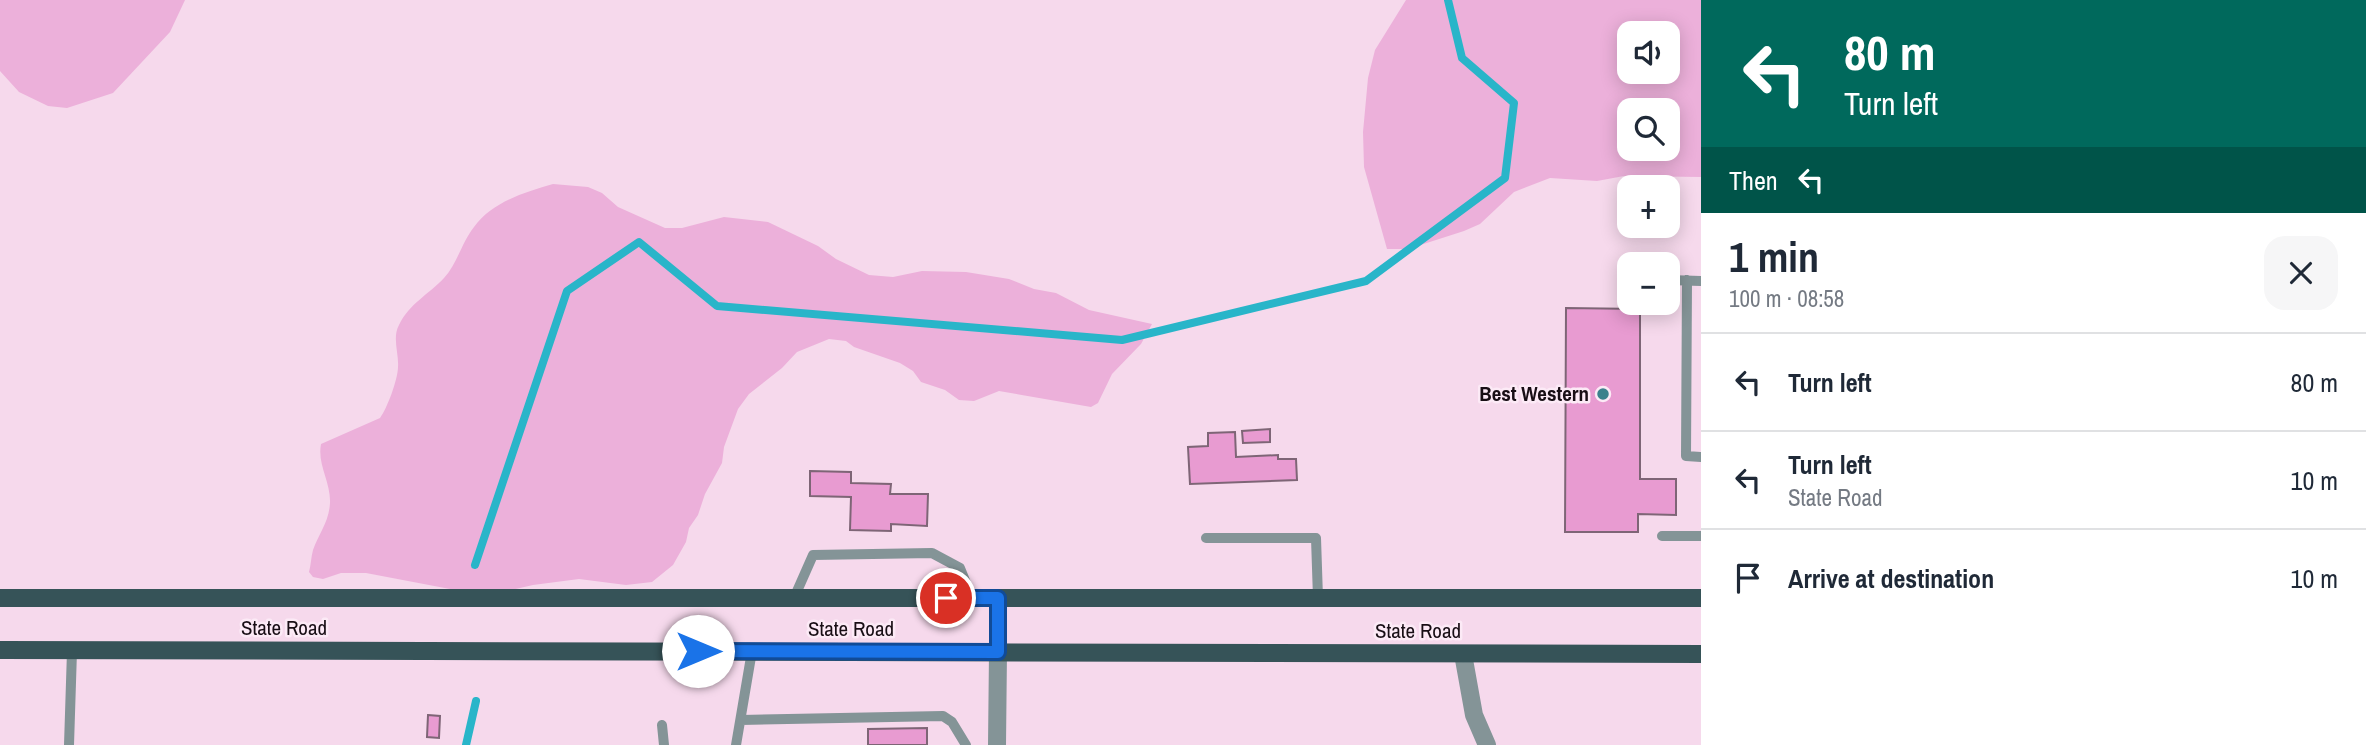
<!DOCTYPE html>
<html lang="en">
<head>
<meta charset="utf-8">
<style>
  body { margin:0; font-family:"Archivo Narrow",sans-serif; background:#f6f6f7; color:#1f2937; height:100vh; display:flex; flex-direction:column; font-size:26px; white-space:nowrap }
  * { box-sizing:border-box; margin:0 }
  p { font-size:23px; color:#747a83 }
  .icon { flex:none; width:38px; height:38px; fill:none; stroke:currentColor; stroke-width:2; stroke-linecap:round; stroke-linejoin:round }
  .map { position:relative; flex:1; overflow:hidden }
  .drawer { display:flex; flex-direction:column; background:#fff; width:665px }
  .drawer>* { flex:none }
  .guide { background:#00695c; color:#fff; overflow:hidden }
  .buttons { position:absolute; left:1617px; top:21px; display:grid; gap:14px }
  .buttons a { display:grid; place-items:center; width:63px; height:63px; border-radius:14px; background:#fff; box-shadow:0 4px 18px #0003; font-size:35px }
  .pin { position:absolute; display:grid; place-items:center; width:60px; height:60px; color:#fff; margin:-30px; border:4px solid #fff; border-radius:50%; box-shadow:0 2px 7px #0007 }
  .me { position:absolute; width:77px; margin:-38px; rotate:90deg; stroke-linejoin:round; filter:drop-shadow(0 0 5px #0008) }
  .turn { display:flex; align-items:center; gap:24px; height:147px; padding:0 28px; font-size:32px }
  .turn .icon { width:91px; height:91px; stroke-width:2.5 }
  .turn b { display:block; font-size:49px; line-height:60px }
  .then { display:flex; align-items:center; height:66px; padding:0 28px; background:#0003; gap:14px; font-size:26px }
  .round { display:grid; place-items:center; flex:none; width:74px; height:74px; border-radius:21px; background:#f6f6f7 }
  .headline { display:flex; align-items:center; justify-content:space-between; height:119px; padding:0 28px }
  h1 { font-size:42px; font-weight:700; line-height:52px }
  ul { padding:0; list-style:none }
  li { display:flex; align-items:center; gap:21px; height:98px; padding:0 28px; border-top:2px solid #e0e1e3 }
  li div { flex:1 }
  li b { display:block; font-size:26px }
  li em { font-style:normal }
  main { display:flex; flex:1; min-height:0 }
  .map>svg:first-child { display:block }
  .green { fill:#ecb0da; fill-rule:evenodd }
  .lines { fill:none; stroke-linecap:round; stroke-linejoin:round }
  .stream { stroke:#29b5c9; stroke-width:8 }
  .building { fill:#e89bd1; stroke:#7e6576; stroke-width:2 }
  .service { stroke:#849497; stroke-width:10 }
  .minor { stroke:#849497; stroke-width:18 }
  .primary { stroke:#365358; stroke-width:18 }
  .route-casing { stroke:#114b97; stroke-width:18 }
  .route { stroke:#1a73e8; stroke-width:12 }
  .poi-dot { fill:#3c818d; stroke:#fceaf6; stroke-width:2.5 }
  .labels { text-anchor:middle; stroke-width:5; stroke-linejoin:round; paint-order:stroke }
  .poi-label { font-size:21px; font-weight:bold; fill:#180e15; stroke:#fceaf6; text-anchor:end }
  .street-label { font-size:21px; fill:#180e15; stroke:#fceaf6 }
</style>
</head>
<body>
<main>
<div class="map">
<svg width="1701" height="745" viewBox="0 0 1701 745">
  <rect width="100%" height="100%" fill="#f6d9ec"/>
  <path class="green" d="M0 0H185L170 32 113 93 67 108 48 106 19 92 0 71Z
    M1406 0H1701V177L1624 176 1597 181 1550 178 1514 192 1480 224 1464 231 1408 249H1387L1364 167 1363 132 1368 78 1375 50ZM1668 33V72H1629V33ZM1668 110V149H1629V110Z
    M553 184 588 187 602 193 618 207 665 228H682L724 217 768 222 818 246 836 259 869 275 893 277 922 271 966 272 1009 279 1034 289 1056 293 1089 310 1152 324 1141 344 1112 374 1098 403 1091 407 999 391 974 401 959 400 945 390 921 382 913 371 900 363 854 347 846 341 829 339 797 352 782 368 749 394 738 409 724 447 722 463 705 494 698 515 689 528 686 542 673 565 652 582 626 585 579 579 533 585 493 594 471 593 366 573H341L323 579 313 577 309 572C311 565 311 557 313 550 319 533 329 522 330 503 331 482 317 465 321 444L380 418C387 409 398 379 398 367 399 353 392 338 399 325 409 304 429 294 444 278 457 264 462 242 474 227 492 202 525 192 553 184Z"/>
  <g class="lines">
    <path class="stream" d="M475 565 567 291 639 242 717 306 1122 340 1366 281 1505 178 1514 103 1462 58 1448 0
      M466 745 476 701"/>
  </g>
  <path class="building" d="M1566 308 1640 309V479H1676V515L1638 514V532H1565Z
    M1270 429V442L1243 443 1242 431Z
    M1235 432 1236 457 1278 455V459H1296L1297 480 1190 484 1188 447 1208 446V433Z
    M810 471 851 472V483L891 484 890 494H928L927 526 891 524V531L850 530 851 497 810 496Z
    M428 715 440 716 439 738 427 737Z
    M927 728V745H868V729Z"/>
  <g class="lines">
    <path class="service" d="M1628 278H1629
      M1668 280 1701 281
      M1687 280 1686 456 1701 457
      M1662 536H1701
      M1206 538H1316L1318 598
      M794 598 813 555 932 553 960 568 972 598
      M997 598 998 652
      M741 720 943 716 952 722 966 745
      M662 725 664 745
      M69 745 72 651
      M736 745 752 651"/>
    <path class="minor" d="M1463 654 1474 715 1487 745
      M997 745 998 652"/>
    <path class="primary" d="M0 598H1701
      M0 650 1701 654"/>
  </g>
  <g class="lines">
    <defs>
      <path id="route" d="M698 651 998 652V598H946"/>
    </defs>
    <use href="#route" class="route-casing"/>
    <use href="#route" class="route"/>
  </g>
  <circle class="poi-dot" cx="1603" cy="394" r="7"/>
  <g class="labels">
    <g class="poi-label">
      <text x="1589" y="401">Best Western</text>
    </g>
    <g class="street-label">
      <text x="284" y="635">State Road</text>
      <text x="851" y="636">State Road</text>
      <text x="1418" y="638">State Road</text>
    </g>
  </g>
</svg>
<div class="buttons">
<a><svg class="icon" aria-label="sound" viewBox="0 0 24 24"><path d="M4 9h4l5-4v14l-5-4H4zM17 9q2 3 0 6"/></svg></a>
<a><svg class="icon" aria-label="search" viewBox="0 0 24 24"><circle cx="10" cy="10" r="6"/><path d="M15 15l6 6"/></svg></a>
<a>+</a>
<a>−</a>
</div>
<div class="pin" style="left:946px;top:598px;background:#d93025"><svg class="icon" aria-label="arrive" viewBox="0 0 24 24"><path d="M6 21V4h12l-3 4 3 4H6"/></svg></div>
<svg class="me" style="left:698px;top:651px" viewBox="-20 -20 40 40"><circle r="19" fill="#fff"/><path d="M0-13L10 11 0 6-10 11z" fill="#1a73e8"/></svg>
</div>
<section class="drawer">
<div class="guide">
<div class="turn"><svg class="icon" aria-label="left" viewBox="0 0 24 24"><path d="M17 20v-9H6M10 6l-5 5 5 5"/></svg><div><b>80 m</b>Turn left</div></div>
<div class="then">Then<svg class="icon" aria-label="left" viewBox="0 0 24 24"><path d="M17 20v-9H6M10 6l-5 5 5 5"/></svg></div>
</div>
<div class="headline"><div><h1>1 min</h1><p>100 m · 08:58</p></div><a class="round"><svg class="icon" aria-label="close" viewBox="0 0 24 24"><path d="M6 6l12 12M18 6L6 18"/></svg></a></div>
<ul>
<li><svg class="icon" aria-label="left" viewBox="0 0 24 24"><path d="M17 20v-9H6M10 6l-5 5 5 5"/></svg><div><b>Turn left</b></div><em>80 m</em></li>
<li><svg class="icon" aria-label="left" viewBox="0 0 24 24"><path d="M17 20v-9H6M10 6l-5 5 5 5"/></svg><div><b>Turn left</b><p>State Road</p></div><em>10 m</em></li>
<li><svg class="icon" aria-label="arrive" viewBox="0 0 24 24"><path d="M6 21V4h12l-3 4 3 4H6"/></svg><div><b>Arrive at destination</b></div><em>10 m</em></li>
</ul>
</section>
</main>
</body>
</html>
